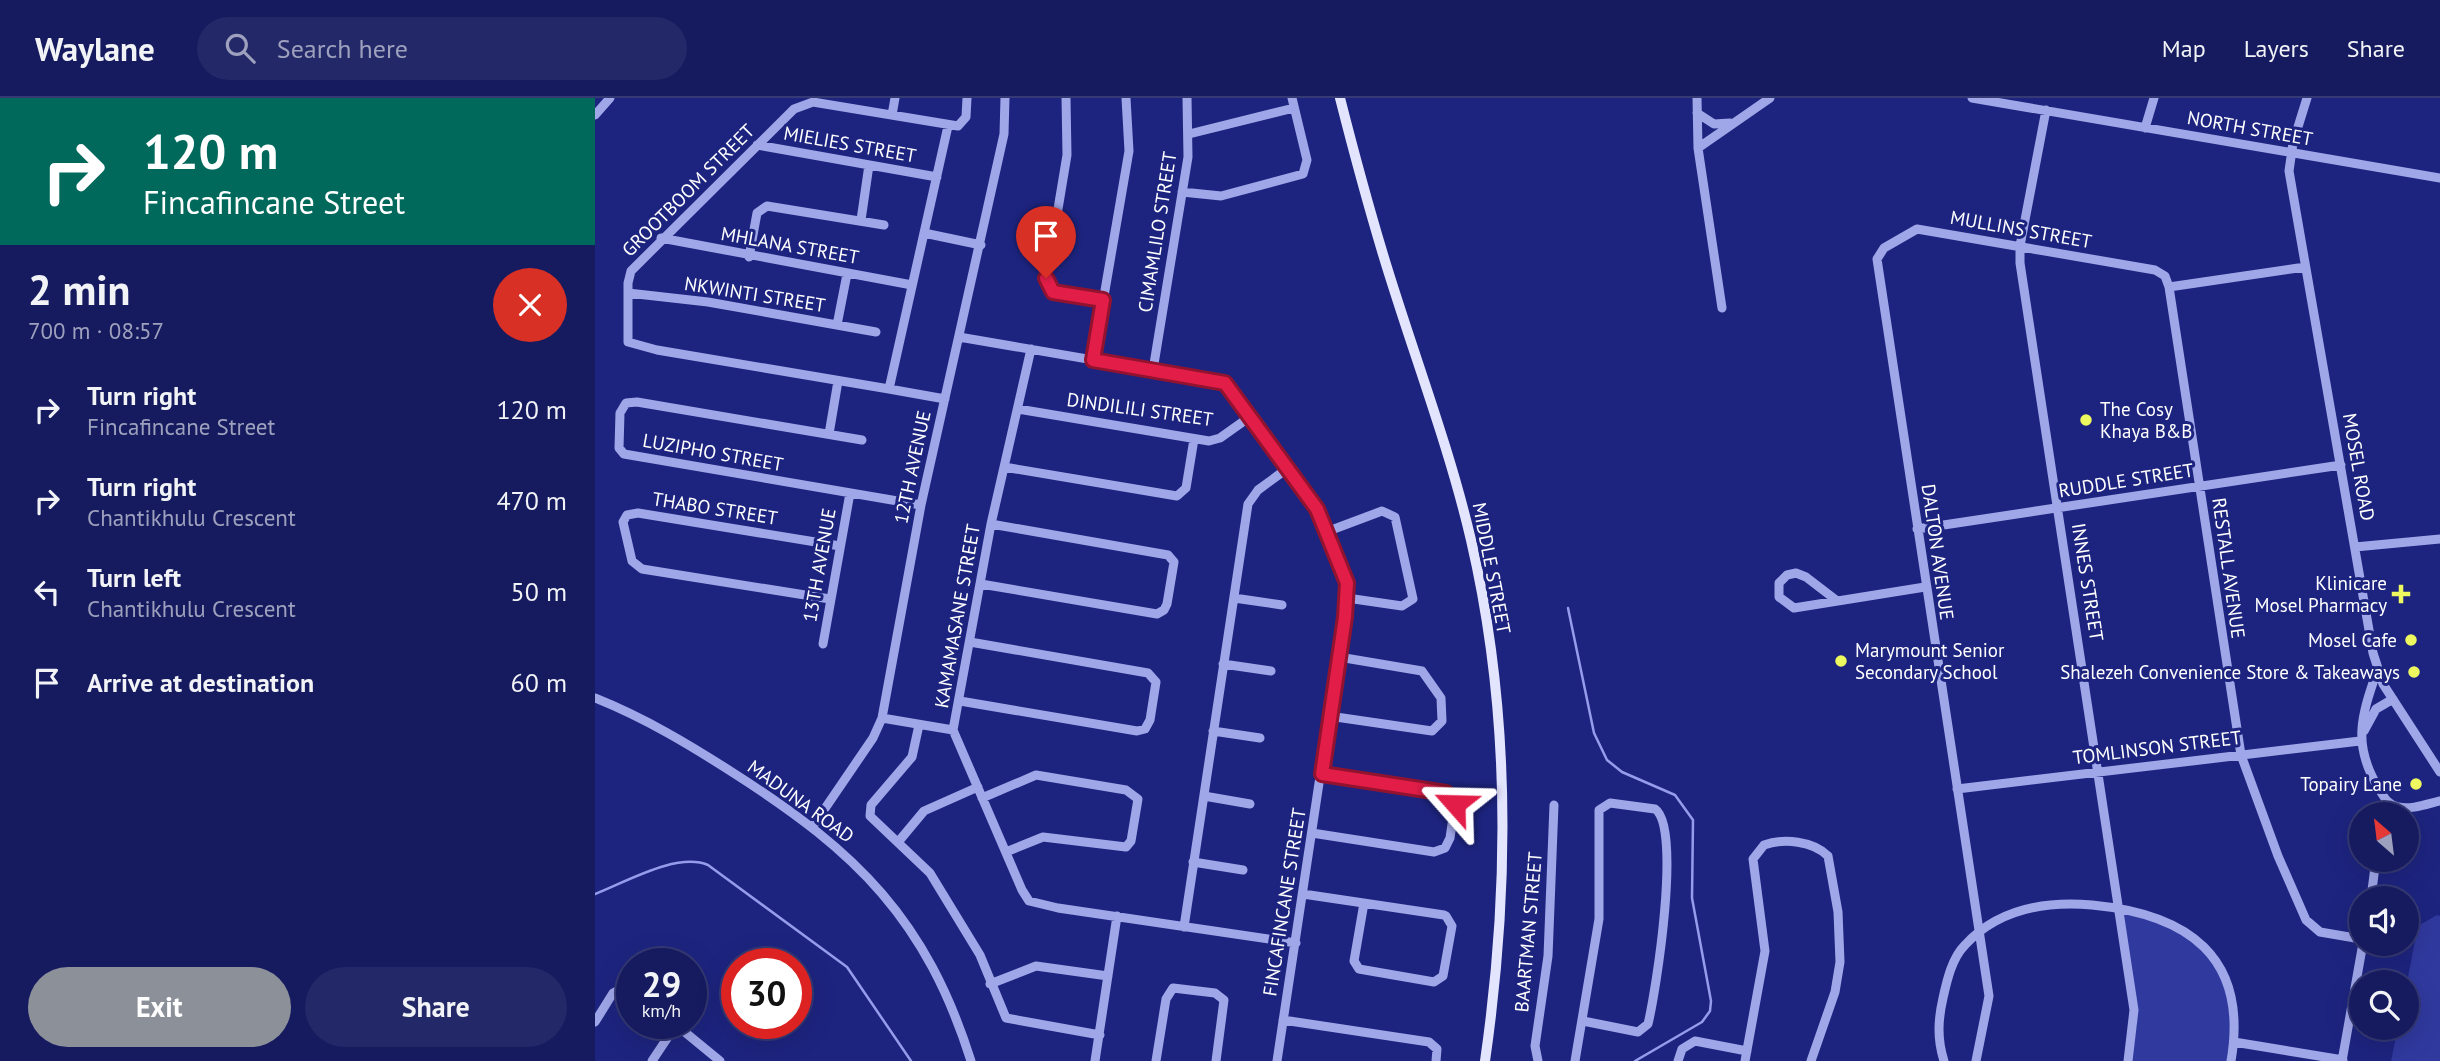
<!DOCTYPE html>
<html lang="en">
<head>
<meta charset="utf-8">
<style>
  body { margin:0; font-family:"PT Sans",sans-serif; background:#232868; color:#f1f3f6; height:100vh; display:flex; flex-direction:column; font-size:26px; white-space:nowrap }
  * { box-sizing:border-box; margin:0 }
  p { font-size:23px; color:#9ea1bd }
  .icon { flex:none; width:38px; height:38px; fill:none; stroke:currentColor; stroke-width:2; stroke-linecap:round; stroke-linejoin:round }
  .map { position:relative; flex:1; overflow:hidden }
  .sheet { display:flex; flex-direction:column; background:#161b5f; width:595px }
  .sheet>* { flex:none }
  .guide { background:#00695c; color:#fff; overflow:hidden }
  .needle { width:46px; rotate:332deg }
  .fabs { position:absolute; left:1754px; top:704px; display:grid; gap:14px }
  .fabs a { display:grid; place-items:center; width:70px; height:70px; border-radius:50%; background:#161b5f; box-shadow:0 7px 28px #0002,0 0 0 2px #353974; font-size:35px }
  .speed { position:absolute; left:21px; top:850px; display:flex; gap:14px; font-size:35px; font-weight:700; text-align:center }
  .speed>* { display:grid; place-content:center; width:91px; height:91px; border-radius:50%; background:#161b5f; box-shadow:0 7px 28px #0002,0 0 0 2px #353974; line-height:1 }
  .speed small { font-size:18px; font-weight:400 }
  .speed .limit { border:10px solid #d22; background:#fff; color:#111 }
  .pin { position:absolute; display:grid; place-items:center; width:60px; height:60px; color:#fff; margin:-72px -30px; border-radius:50% 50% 50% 0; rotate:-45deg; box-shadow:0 0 7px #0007 }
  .pin .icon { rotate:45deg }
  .me { position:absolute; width:77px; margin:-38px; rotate:295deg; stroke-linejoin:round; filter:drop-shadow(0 0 5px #0008) }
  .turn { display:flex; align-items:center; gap:24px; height:147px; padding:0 28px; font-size:32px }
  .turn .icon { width:91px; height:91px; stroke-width:2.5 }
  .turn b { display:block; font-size:49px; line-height:60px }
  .round { display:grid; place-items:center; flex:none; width:74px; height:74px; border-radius:37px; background:#232868 }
  .overview { display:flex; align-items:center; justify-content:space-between; height:119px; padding:0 28px }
  h1 { font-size:42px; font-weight:800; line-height:52px }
  .primary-button { display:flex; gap:14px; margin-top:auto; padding:14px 28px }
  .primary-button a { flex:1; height:80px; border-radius:42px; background:#8c9099; color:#fff; font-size:28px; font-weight:800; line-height:80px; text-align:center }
  .primary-button a+a { background:#232868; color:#f1f3f6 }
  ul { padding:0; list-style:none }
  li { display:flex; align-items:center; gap:21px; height:91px; padding:0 28px }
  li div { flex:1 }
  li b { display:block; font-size:26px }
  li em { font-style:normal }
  header { display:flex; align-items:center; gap:42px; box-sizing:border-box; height:98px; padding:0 35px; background:#161b5f; border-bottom:2px solid #353974 }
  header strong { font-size:33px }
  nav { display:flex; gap:38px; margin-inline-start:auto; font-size:24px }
  .search { width:490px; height:63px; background:#232868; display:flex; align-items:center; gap:18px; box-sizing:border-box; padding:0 24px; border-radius:38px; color:#9ea1bd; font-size:26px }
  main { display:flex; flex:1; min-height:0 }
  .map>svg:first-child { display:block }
  .green { fill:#30399e }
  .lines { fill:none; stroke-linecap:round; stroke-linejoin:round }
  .stream { stroke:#949ceb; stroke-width:2.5 }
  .minor { stroke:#a0a7e9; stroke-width:9 }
  .major { stroke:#e3e4fe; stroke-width:10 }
  .route-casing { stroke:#92132f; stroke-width:18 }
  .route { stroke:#e11d48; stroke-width:12 }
  .poi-dot { fill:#edf95f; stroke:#1d247f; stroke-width:2.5 }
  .labels { text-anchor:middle; stroke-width:6; stroke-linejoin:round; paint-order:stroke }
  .street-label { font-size:19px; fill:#fff; stroke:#1d247f }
  .poi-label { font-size:19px; fill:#fff; stroke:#1d247f; text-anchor:end }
</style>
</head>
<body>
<header>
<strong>Waylane</strong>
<div class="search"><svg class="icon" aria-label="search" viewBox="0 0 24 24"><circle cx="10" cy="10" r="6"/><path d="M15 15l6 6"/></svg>Search here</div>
<nav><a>Map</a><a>Layers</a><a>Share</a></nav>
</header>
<main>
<section class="sheet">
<div class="guide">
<div class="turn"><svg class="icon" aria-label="right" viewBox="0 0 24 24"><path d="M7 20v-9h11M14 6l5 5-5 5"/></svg><div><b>120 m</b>Fincafincane Street</div></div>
</div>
<div class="overview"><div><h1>2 min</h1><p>700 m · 08:57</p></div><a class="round" style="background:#d93025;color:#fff"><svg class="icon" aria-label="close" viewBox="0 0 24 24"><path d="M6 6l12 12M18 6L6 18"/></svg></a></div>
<ul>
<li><svg class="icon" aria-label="right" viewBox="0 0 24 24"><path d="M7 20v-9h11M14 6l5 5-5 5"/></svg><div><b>Turn right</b><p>Fincafincane Street</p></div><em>120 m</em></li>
<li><svg class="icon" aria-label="right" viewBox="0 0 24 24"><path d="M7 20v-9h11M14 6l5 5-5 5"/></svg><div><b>Turn right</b><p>Chantikhulu Crescent</p></div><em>470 m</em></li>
<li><svg class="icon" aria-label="left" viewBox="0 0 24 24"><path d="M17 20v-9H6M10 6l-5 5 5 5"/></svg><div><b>Turn left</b><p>Chantikhulu Crescent</p></div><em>50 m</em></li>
<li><svg class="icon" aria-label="arrive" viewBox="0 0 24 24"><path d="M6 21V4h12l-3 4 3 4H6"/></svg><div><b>Arrive at destination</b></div><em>60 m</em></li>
</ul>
<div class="primary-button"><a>Exit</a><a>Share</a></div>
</section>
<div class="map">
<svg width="1845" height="963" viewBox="0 0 1845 963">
  <rect width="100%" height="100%" fill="#1d247f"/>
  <path class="green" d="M1525 811C1570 828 1624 840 1635 893 1640 915 1637 941 1638 963H1535L1542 925Z
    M1842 817 1845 818V963H1796L1803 929H1811V889L1823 828Z"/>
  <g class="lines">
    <path class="stream" d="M973 510 999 635 1012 662 1027 674 1080 697 1098 722 1097 800 1116 903 1115 913 1107 924 1040 963
      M0 796C31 784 82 754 113 767L252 869 316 963"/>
    <path class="minor" d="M471 0 472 57 451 183 458 194 508 202
      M1102 0 1103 50 1127 210
      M1377 0 1845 80
      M1712 0 1698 45 1694 73 1778 555 1788 586 1845 674
      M1451 12 1425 148V165L1539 912 1533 963
      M1102 15 1119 26 1135 25
      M0 17 15 0
      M297 17 300 0
      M353 28 294 291 62 252 33 244V185L36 173 199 11 218 4 363 28 371 19 372 0
      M1550 30 1559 0
      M594 36 699 10
      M162 47 342 79
      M1103 50 1175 0
      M587 94 626 98 708 76 712 62 697 0
      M266 122 274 67
      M329 135 386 147
      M66 140 317 187
      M154 159 162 115 172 108 289 127
      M1574 189 1710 169
      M33 195 113 204 281 234
      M242 227 252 176
      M364 239 627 284C646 296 707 385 720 409 733 431 753 476 752 500L682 963
      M436 251 396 426 358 632 427 792 434 803 463 810 701 845
      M498 262 534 53 531 0
      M558 272 593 59 592 0
      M294 291 350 301
      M423 311 614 343 625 340 656 318
      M234 336 243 283
      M267 342 42 304 31 305 25 315 24 350 29 356 326 407
      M409 369 582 398 591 390 599 341
      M1322 431 1746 367
      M731 434 787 413 800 419 818 501 807 508 752 500
      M1760 449 1845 441
      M386 486 562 516 569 512 572 506 579 464 573 457 396 426
      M639 500 687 507
      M235 501 47 471 37 463 28 424 32 417 43 415 245 448
      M1241 502 1211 479 1201 475 1192 477 1184 485V499L1199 510 1330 489
      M228 546 255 395
      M628 566 676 573
      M1782 573C1766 619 1757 647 1784 691 1789 699 1793 707 1803 709 1816 712 1832 706 1845 703
      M0 600C50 620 95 647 140 676 262 754 331 821 376 963
      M365 603 542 633 550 631 555 622 561 584 553 575 375 544
      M734 618 837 633 847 623 846 600 827 573 744 559
      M287 620 358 632
      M324 627 317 659 276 707 275 718 335 775 385 857 411 920 505 937
      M618 633 665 640
      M1769 633 1781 611 1798 601
      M1362 691 1765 643
      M609 698 655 706
      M387 700 441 677 531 692 543 701 536 743 531 749 448 739 411 754
      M218 728 278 640 287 620 326 407 409 36 410 0
      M717 735 839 754 850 750 855 740 860 706 851 695 727 676
      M304 743 329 713 383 689
      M598 764 648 772
      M708 796 849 817 851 818 857 828 848 878 839 884 764 871 759 863 769 805
      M1776 800 1781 761
      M589 829 653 406 663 392 693 370
      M395 886 441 868 513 878
      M688 922 834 944 842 951 841 963
      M0 924 18 895 28 890 37 893
      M80 926 125 963
      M1639 944 1748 962
      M57 963 81 927
      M500 963 522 818
      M561 963 571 901 578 890 620 895 629 902 621 963
      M943 963 940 948 953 858 959 707
      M980 963 1004 821V712L1015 705 1060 711C1087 729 1061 893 1053 926L1043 934 988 923
      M1083 963 1087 951 1100 943 1152 953
      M1150 963 1170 853 1158 761 1169 747C1189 740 1218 743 1233 758L1243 814 1245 864 1240 894 1216 963
      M1349 963C1342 941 1343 922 1348 900 1352 882 1357 860 1370 847 1403 811 1451 803 1497 807 1592 816 1654 858 1636 963
      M1381 963 1394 898 1282 161 1289 150 1322 131 1560 172 1570 178 1574 189 1646 657 1683 758 1711 822 1725 834 1766 841
      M1747 963 1768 845"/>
    <path class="major" d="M745 0C758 51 772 103 787 153 816 250 853 344 876 442 916 614 915 789 890 963"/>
  </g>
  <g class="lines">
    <defs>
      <path id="route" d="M451 180 458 194 508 202 498 262 630 285 722 411 752 485 750 519 727 676 851 695 860 706"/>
    </defs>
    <use href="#route" class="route-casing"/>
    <use href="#route" class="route"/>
  </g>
  <g class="poi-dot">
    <circle cx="1491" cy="322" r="7"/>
    <path d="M1802.5 485.5h7v7h7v7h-7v7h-7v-7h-7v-7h7z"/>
    <circle cx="1816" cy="542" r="7"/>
    <circle cx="1246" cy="563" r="7"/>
    <circle cx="1819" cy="574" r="7"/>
    <circle cx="1821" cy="686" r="7"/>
  </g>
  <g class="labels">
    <g class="street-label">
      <text transform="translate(1655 30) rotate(10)" y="7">NORTH STREET</text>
      <text transform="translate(255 46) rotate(10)" y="7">MIELIES STREET</text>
      <text transform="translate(93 92) rotate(-45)" y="7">GROOTBOOM STREET</text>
      <text transform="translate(1426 131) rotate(10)" y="7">MULLINS STREET</text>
      <text transform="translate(562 134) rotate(-81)" y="7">CIMAMLILO STREET</text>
      <text transform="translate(195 147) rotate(10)" y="7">MHLANA STREET</text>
      <text transform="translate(160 196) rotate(9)" y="7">NKWINTI STREET</text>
      <text transform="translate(545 311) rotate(8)" y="7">DINDILILI STREET</text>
      <text transform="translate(118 354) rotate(10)" y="7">LUZIPHO STREET</text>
      <text transform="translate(317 369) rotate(-78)" y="7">12TH AVENUE</text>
      <text transform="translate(1764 369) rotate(80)" y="7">MOSEL ROAD</text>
      <text transform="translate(1531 382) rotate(-9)" y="7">RUDDLE STREET</text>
      <text transform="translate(120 410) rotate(9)" y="7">THABO STREET</text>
      <text transform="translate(1343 454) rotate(82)" y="7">DALTON AVENUE</text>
      <text transform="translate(224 467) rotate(-80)" y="7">13TH AVENUE</text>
      <text transform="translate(897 470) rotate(79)" y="7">MIDDLE STREET</text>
      <text transform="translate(1634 470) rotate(82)" y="7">RESTALL AVENUE</text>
      <text transform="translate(1493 484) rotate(81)" y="7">INNES STREET</text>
      <text transform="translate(362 518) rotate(-80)" y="7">KAMAMASANE STREET</text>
      <text transform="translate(1562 649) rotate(-7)" y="7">TOMLINSON STREET</text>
      <text transform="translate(206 703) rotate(36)" y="7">MADUNA ROAD</text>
      <text transform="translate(689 804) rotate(-81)" y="7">FINCAFINCANE STREET</text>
      <text transform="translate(933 834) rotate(-85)" y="7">BAARTMAN STREET</text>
    </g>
    <g class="poi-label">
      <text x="1505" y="318" text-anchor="start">The Cosy<tspan x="1505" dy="22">Khaya B&amp;B</tspan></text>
      <text x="1792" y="492">Klinicare<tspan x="1792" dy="22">Mosel Pharmacy</tspan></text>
      <text x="1802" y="549">Mosel Cafe</text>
      <text x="1260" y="559" text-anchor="start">Marymount Senior<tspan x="1260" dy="22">Secondary School</tspan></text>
      <text x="1805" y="581">Shalezeh Convenience Store &amp; Takeaways</text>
      <text x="1807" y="693">Topairy Lane</text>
    </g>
  </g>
</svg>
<div class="fabs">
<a><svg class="needle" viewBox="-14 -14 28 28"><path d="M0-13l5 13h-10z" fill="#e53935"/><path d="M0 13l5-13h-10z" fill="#9ea1bd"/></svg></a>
<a><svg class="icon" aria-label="sound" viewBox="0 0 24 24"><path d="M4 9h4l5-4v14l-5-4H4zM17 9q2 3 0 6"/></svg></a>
<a><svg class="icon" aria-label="search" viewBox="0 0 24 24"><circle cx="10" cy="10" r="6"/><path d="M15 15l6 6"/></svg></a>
</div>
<div class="speed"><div>29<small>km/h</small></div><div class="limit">30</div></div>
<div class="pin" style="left:451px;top:180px;background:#d93025"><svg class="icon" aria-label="arrive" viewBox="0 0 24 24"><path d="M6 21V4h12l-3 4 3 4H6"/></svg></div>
<svg class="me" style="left:860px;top:706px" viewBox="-20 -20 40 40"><path d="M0-17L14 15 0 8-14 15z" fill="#e11d48" stroke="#fff" stroke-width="4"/></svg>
</div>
</main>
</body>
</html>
